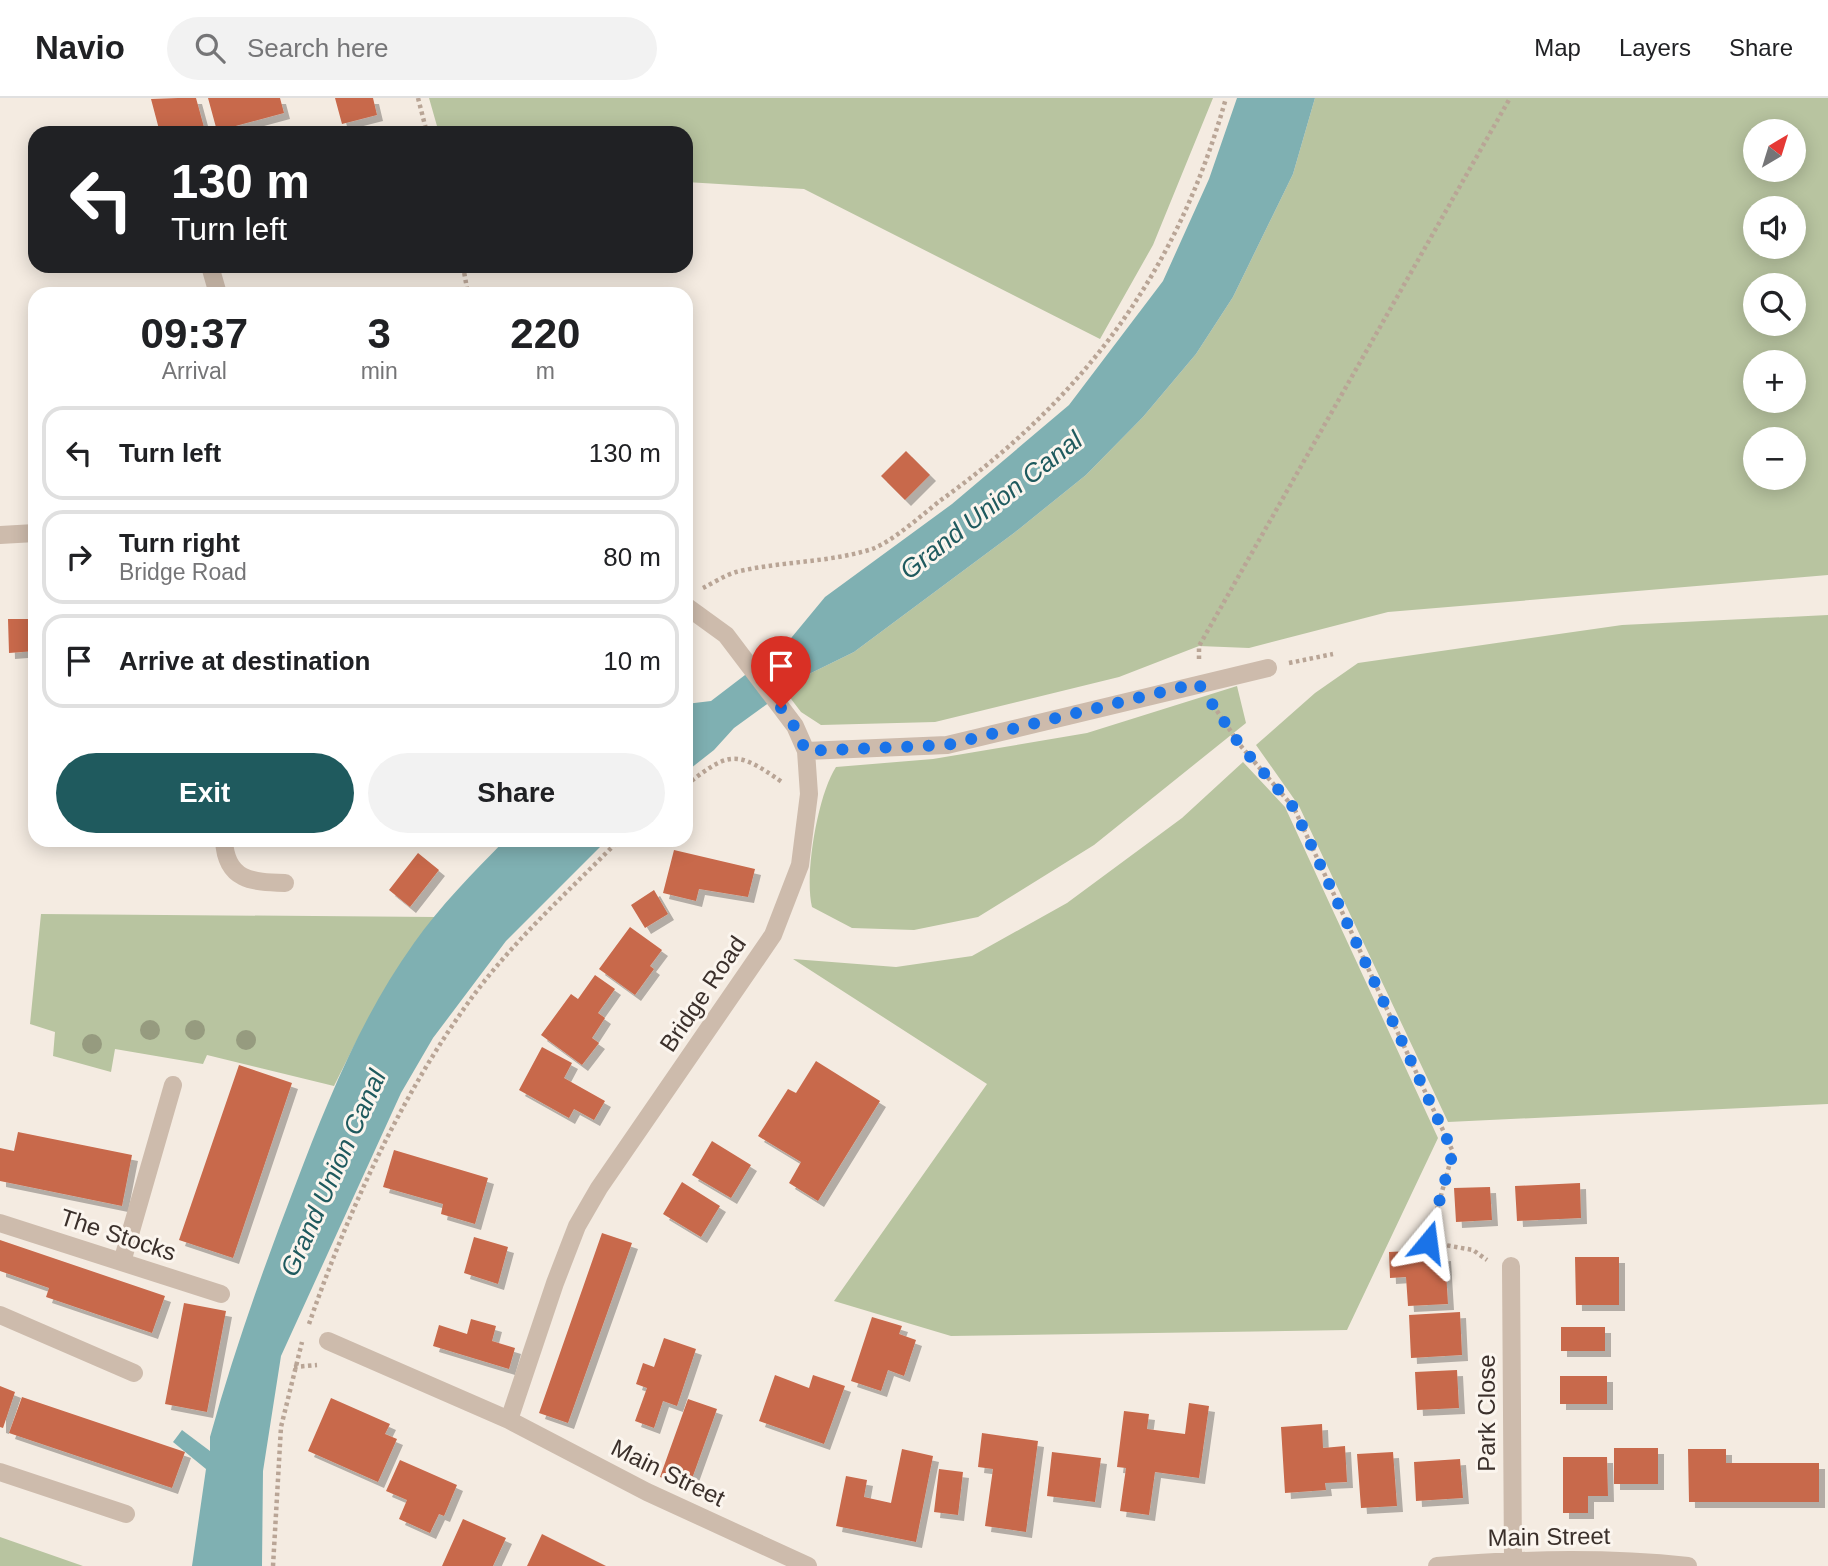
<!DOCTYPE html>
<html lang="en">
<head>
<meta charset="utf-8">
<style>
  body { margin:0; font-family:Helvetica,sans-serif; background:#f2f2f2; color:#202124; height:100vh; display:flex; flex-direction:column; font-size:26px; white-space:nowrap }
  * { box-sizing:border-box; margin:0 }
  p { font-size:23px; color:#757577 }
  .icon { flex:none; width:38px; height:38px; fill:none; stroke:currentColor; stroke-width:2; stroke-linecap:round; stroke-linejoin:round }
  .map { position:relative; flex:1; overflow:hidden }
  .sheet { position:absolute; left:28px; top:189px; width:665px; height:560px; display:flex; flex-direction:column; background:#fff; border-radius:21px; box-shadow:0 4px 18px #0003 }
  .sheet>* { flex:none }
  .top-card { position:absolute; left:28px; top:28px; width:665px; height:147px; border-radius:21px; box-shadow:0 4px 18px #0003; background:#202124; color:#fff; overflow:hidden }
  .needle { width:46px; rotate:38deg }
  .tools { position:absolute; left:1743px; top:21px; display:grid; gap:14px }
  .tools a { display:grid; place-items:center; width:63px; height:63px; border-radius:50%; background:#fff; box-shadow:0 4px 18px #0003; font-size:35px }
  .pin { position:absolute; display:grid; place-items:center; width:60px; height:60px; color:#fff; margin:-72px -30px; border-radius:50% 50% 50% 0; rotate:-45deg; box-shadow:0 0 7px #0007 }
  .pin .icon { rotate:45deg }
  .me { position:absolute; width:77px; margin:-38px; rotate:16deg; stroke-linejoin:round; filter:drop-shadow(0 0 5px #0008) }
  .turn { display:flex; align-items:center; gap:24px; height:147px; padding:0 28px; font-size:32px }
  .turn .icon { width:91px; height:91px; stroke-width:2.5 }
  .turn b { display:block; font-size:49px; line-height:60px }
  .eta { display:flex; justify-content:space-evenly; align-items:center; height:119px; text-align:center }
  .eta b { font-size:42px; font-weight:600; line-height:49px }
  .cta { display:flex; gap:14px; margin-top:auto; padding:14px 28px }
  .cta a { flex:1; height:80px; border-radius:42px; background:#1f5a5e; color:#fff; font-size:28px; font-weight:600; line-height:80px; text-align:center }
  .cta a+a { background:#f2f2f2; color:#202124 }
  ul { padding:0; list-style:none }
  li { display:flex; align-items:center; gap:21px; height:94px; margin:0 14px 10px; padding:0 14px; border:4px solid #e0e0e0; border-radius:21px }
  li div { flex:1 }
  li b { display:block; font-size:26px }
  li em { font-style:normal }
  header { display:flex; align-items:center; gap:42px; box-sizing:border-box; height:98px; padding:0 35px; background:#fff; border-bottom:2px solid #e0e0e0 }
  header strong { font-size:33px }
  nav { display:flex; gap:38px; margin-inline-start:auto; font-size:24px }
  .search { width:490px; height:63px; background:#f2f2f2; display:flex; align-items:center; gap:18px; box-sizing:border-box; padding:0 24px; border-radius:38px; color:#757577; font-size:26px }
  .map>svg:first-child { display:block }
  .green { fill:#b8c4a0; fill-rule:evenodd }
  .water { fill:#7fb0b2 }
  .building { fill:#c8694b; filter:url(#shadow) }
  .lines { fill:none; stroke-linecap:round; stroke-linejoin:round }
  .path { stroke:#b9a596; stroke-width:4.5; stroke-dasharray:3.5 3.5; stroke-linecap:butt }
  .service { stroke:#cdbbac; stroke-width:18 }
  .minor { stroke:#cdbbac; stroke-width:18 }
  .tree { fill:#969b7f }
  .route { stroke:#1a73e8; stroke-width:12; stroke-dasharray:0 21.6 }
  .labels { text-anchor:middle; stroke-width:6; stroke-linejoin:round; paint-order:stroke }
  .street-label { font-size:24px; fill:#3b302b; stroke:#fbf5ee }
  .water-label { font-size:26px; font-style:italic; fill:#1f5a5e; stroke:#fbf5ee }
</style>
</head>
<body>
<header>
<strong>Navio</strong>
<div class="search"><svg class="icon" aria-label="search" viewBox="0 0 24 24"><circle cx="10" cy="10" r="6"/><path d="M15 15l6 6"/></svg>Search here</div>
<nav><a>Map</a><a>Layers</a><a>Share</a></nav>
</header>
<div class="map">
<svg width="1828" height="1468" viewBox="0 0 1828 1468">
  <defs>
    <filter id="shadow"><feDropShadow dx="6" dy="6" stdDeviation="0" flood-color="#0004"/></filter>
  </defs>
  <rect width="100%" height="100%" fill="#f4ebe1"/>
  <path class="green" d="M429 0H1213L1153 147 1100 241 804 91 686 84V35H439Z
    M1315 0H1828V477L1388 514 1249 550 1199 548 1119 579 935 624 821 627 801 614 785 593 807 577 854 554 1014 435 1086 377 1143 319 1196 256 1233 199 1293 76ZM1755 33H1794V72H1755ZM1755 110H1794V149H1755ZM1755 187H1794V226H1755ZM1755 264H1794V303H1755ZM1755 341H1794V380H1755Z
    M1828 517V1006L1448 1024 1299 708 1256 647 1315 595 1358 565 1622 527Z
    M1237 588 1246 625 1094 747 978 819 914 832 852 830 812 809C804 777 818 696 836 669L933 661 1087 635Z
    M1243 664 1285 709 1438 1040 1347 1232 951 1238 834 1203 987 986 793 861 896 869 972 858 1067 805 1182 720Z
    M41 816 435 819C394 870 363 929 334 988L207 957 203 966 115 951 111 974 53 958 55 934 30 926Z
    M0 1439 83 1468H0Z"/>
  <path class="water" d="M1237 0H1315L1293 76 1233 199 1196 256 1143 319 1086 377 1014 435 854 554 807 577 785 593 734 630 714 652 686 674V606L711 603 787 545 825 499 952 406 1069 307 1163 183 1209 81Z
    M505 742H607L506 843 433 940 401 995 281 1258 263 1373 262 1468H192L206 1371 173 1344 182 1332 210 1353V1339C234 1253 263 1171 295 1088 327 1004 361 919 414 845 440 808 473 775 505 742Z"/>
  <path class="building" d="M178 0H196L205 33 160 35 151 1Z
    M208 0H280L284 15 217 33Z
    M335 0H373L377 17 342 26Z
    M906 353 930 377 905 402 881 378Z
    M8 521H35V553L9 555Z
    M674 752 755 771 748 799 699 791 696 803 663 795Z
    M418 755 439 772 410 809 389 792Z
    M654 792 668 816 645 830 631 807Z
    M630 829 662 852 650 868 654 871 635 897 599 871Z
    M595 877 615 891 598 915 605 920 592 940 599 945 582 967 541 937 571 896 578 901Z
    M542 949 572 965 564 980 605 1003 594 1022 574 1011 569 1020 519 992Z
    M816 963 880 1003 818 1103 789 1085 801 1064 758 1038 788 991 796 995Z
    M239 967 292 985 233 1160 179 1142Z
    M18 1034 132 1057 122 1108 0 1083V1050L14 1053Z
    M712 1043 751 1067 731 1100 692 1077Z
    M394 1052 488 1080 475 1126 441 1116 443 1106 383 1089Z
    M682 1084 720 1108 701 1139 663 1116Z
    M1580 1085 1581 1120 1517 1123 1515 1088Z
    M1490 1089 1492 1122 1456 1124 1454 1090Z
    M602 1135 632 1145 568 1325 539 1315Z
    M474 1139 508 1149 498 1186 464 1175Z
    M0 1142 165 1198 152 1235 46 1199 49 1190 0 1173Z
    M1410 1153 1411 1159 1445 1157 1448 1206 1408 1208 1406 1179 1390 1180 1389 1154Z
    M1575 1159H1619V1207H1576Z
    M184 1205 226 1213 207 1314 165 1306Z
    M1460 1214 1462 1257 1411 1260 1409 1217Z
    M872 1219 902 1228 899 1236 916 1242 904 1278 888 1272 881 1293 851 1283Z
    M471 1221 496 1228 492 1243 515 1250 509 1271 433 1248 439 1227 467 1236Z
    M1561 1229H1605V1253H1561Z
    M664 1240 696 1251 677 1308 663 1303 654 1330 635 1323 647 1290 636 1286 643 1265 654 1269Z
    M1457 1272 1459 1310 1417 1312 1415 1274Z
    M775 1277 809 1290 813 1277 845 1288 824 1346 759 1323Z
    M1560 1278H1607V1306H1560Z
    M0 1288 15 1294 3 1330 0 1329Z
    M22 1299 185 1354 172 1390 9 1335Z
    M331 1300 390 1326 385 1336 397 1341 378 1384 308 1353Z
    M688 1301 717 1311 689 1389 660 1379Z
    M1189 1305 1209 1308 1199 1380 1155 1374 1149 1417 1120 1413 1126 1370 1117 1369 1124 1313 1149 1316 1147 1331 1185 1336Z
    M1322 1326 1323 1350 1345 1348 1347 1384 1325 1385 1326 1392 1285 1395 1281 1329Z
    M982 1335 1038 1343 1026 1434 985 1428 993 1371 978 1369Z
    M1614 1350H1658V1386H1614Z
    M902 1351 933 1358 916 1444 836 1428 846 1378 867 1382 864 1399 891 1405Z
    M1688 1351H1726V1365H1819V1404H1689Z
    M1052 1354 1101 1360 1095 1404 1047 1398Z
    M1393 1354 1397 1408 1361 1410 1357 1356Z
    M1563 1359H1607L1608 1398H1588V1415H1563Z
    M1460 1361 1463 1400 1416 1403 1414 1364Z
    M400 1362 457 1387 444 1418 439 1416 430 1435 399 1421 407 1402 386 1393Z
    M939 1371 963 1374 958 1417 934 1414Z
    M463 1421 506 1440 493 1468H442Z
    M542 1436 606 1468H527Z"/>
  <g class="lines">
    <path class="path" d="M418 0 427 35
      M463 168 468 196
      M703 490C713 485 725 477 736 474 781 463 828 465 872 451 892 444 923 416 941 402 1086 298 1178 172 1226 0
      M1199 561V548L1510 0
      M1289 565 1333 556
      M1213 607 1240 647 1294 710 1453 1054 1428 1144 1473 1152 1487 1162
      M686 687C730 653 736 652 782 684
      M309 1226C348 1113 402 995 473 898 515 841 570 792 619 742
      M294 1269 317 1267
      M273 1468 281 1329 302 1244"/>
    <path class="service" d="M210 168 218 196
      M224 742C226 783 252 784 285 785
      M0 1125 221 1196
      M122 1164 173 987
      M0 1217 134 1275
      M0 1374 126 1416"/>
    <path class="minor" d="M0 437 35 435
      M806 653 947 647 1268 570
      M1511 1168 1513 1462
      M328 1243 509 1322 647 1394 808 1468
      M509 1322 555 1185 577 1128 599 1090 773 837 800 767 809 696 806 653 795 628 726 537 686 508
      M1437 1468C1521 1461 1604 1459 1688 1468"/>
  </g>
  <g class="tree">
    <circle cx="150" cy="932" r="10"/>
    <circle cx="195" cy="932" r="10"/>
    <circle cx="246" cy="942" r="10"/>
    <circle cx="92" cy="946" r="10"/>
  </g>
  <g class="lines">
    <path class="route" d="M781 610 794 628 806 653 947 647 1198 585 1240 647 1294 710 1453 1054 1428 1144"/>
  </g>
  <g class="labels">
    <g class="street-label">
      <text transform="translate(703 896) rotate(-56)" y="8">Bridge Road</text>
      <text transform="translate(118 1137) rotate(18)" y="8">The Stocks</text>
      <text transform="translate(1487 1315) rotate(-90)" y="8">Park Close</text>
      <text transform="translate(668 1375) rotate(26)" y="8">Main Street</text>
      <text transform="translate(1549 1439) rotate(-1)" y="8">Main Street</text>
    </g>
    <g class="water-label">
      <text transform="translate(991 407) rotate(-38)" y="9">Grand Union Canal</text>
      <text transform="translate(333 1075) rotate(-66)" y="9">Grand Union Canal</text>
    </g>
  </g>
</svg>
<div class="tools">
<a><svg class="needle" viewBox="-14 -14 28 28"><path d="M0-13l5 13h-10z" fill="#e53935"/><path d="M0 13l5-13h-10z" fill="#757577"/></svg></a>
<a><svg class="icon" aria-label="sound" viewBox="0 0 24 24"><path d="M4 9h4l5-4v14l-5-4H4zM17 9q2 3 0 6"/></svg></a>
<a><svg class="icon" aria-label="search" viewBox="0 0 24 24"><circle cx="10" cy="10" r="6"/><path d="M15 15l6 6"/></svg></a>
<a>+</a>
<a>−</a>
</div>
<div class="pin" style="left:781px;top:610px;background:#d93025"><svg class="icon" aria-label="arrive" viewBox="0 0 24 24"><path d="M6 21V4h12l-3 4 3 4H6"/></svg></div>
<svg class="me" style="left:1428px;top:1144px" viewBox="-20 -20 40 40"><path d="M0-17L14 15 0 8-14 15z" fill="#1a73e8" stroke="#fff" stroke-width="4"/></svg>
<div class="top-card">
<div class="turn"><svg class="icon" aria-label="left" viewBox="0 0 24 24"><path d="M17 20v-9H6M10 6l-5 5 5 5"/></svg><div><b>130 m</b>Turn left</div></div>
</div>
<section class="sheet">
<div class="eta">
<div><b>09:37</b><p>Arrival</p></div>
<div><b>3</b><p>min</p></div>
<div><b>220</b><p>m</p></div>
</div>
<ul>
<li><svg class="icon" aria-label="left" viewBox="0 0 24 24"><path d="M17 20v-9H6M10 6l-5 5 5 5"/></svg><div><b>Turn left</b></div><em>130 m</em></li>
<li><svg class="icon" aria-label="right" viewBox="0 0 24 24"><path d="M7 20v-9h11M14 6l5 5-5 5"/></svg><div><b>Turn right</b><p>Bridge Road</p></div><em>80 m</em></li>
<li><svg class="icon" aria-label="arrive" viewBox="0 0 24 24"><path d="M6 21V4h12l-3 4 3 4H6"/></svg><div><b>Arrive at destination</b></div><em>10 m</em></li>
</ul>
<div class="cta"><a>Exit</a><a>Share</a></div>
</section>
</div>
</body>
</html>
